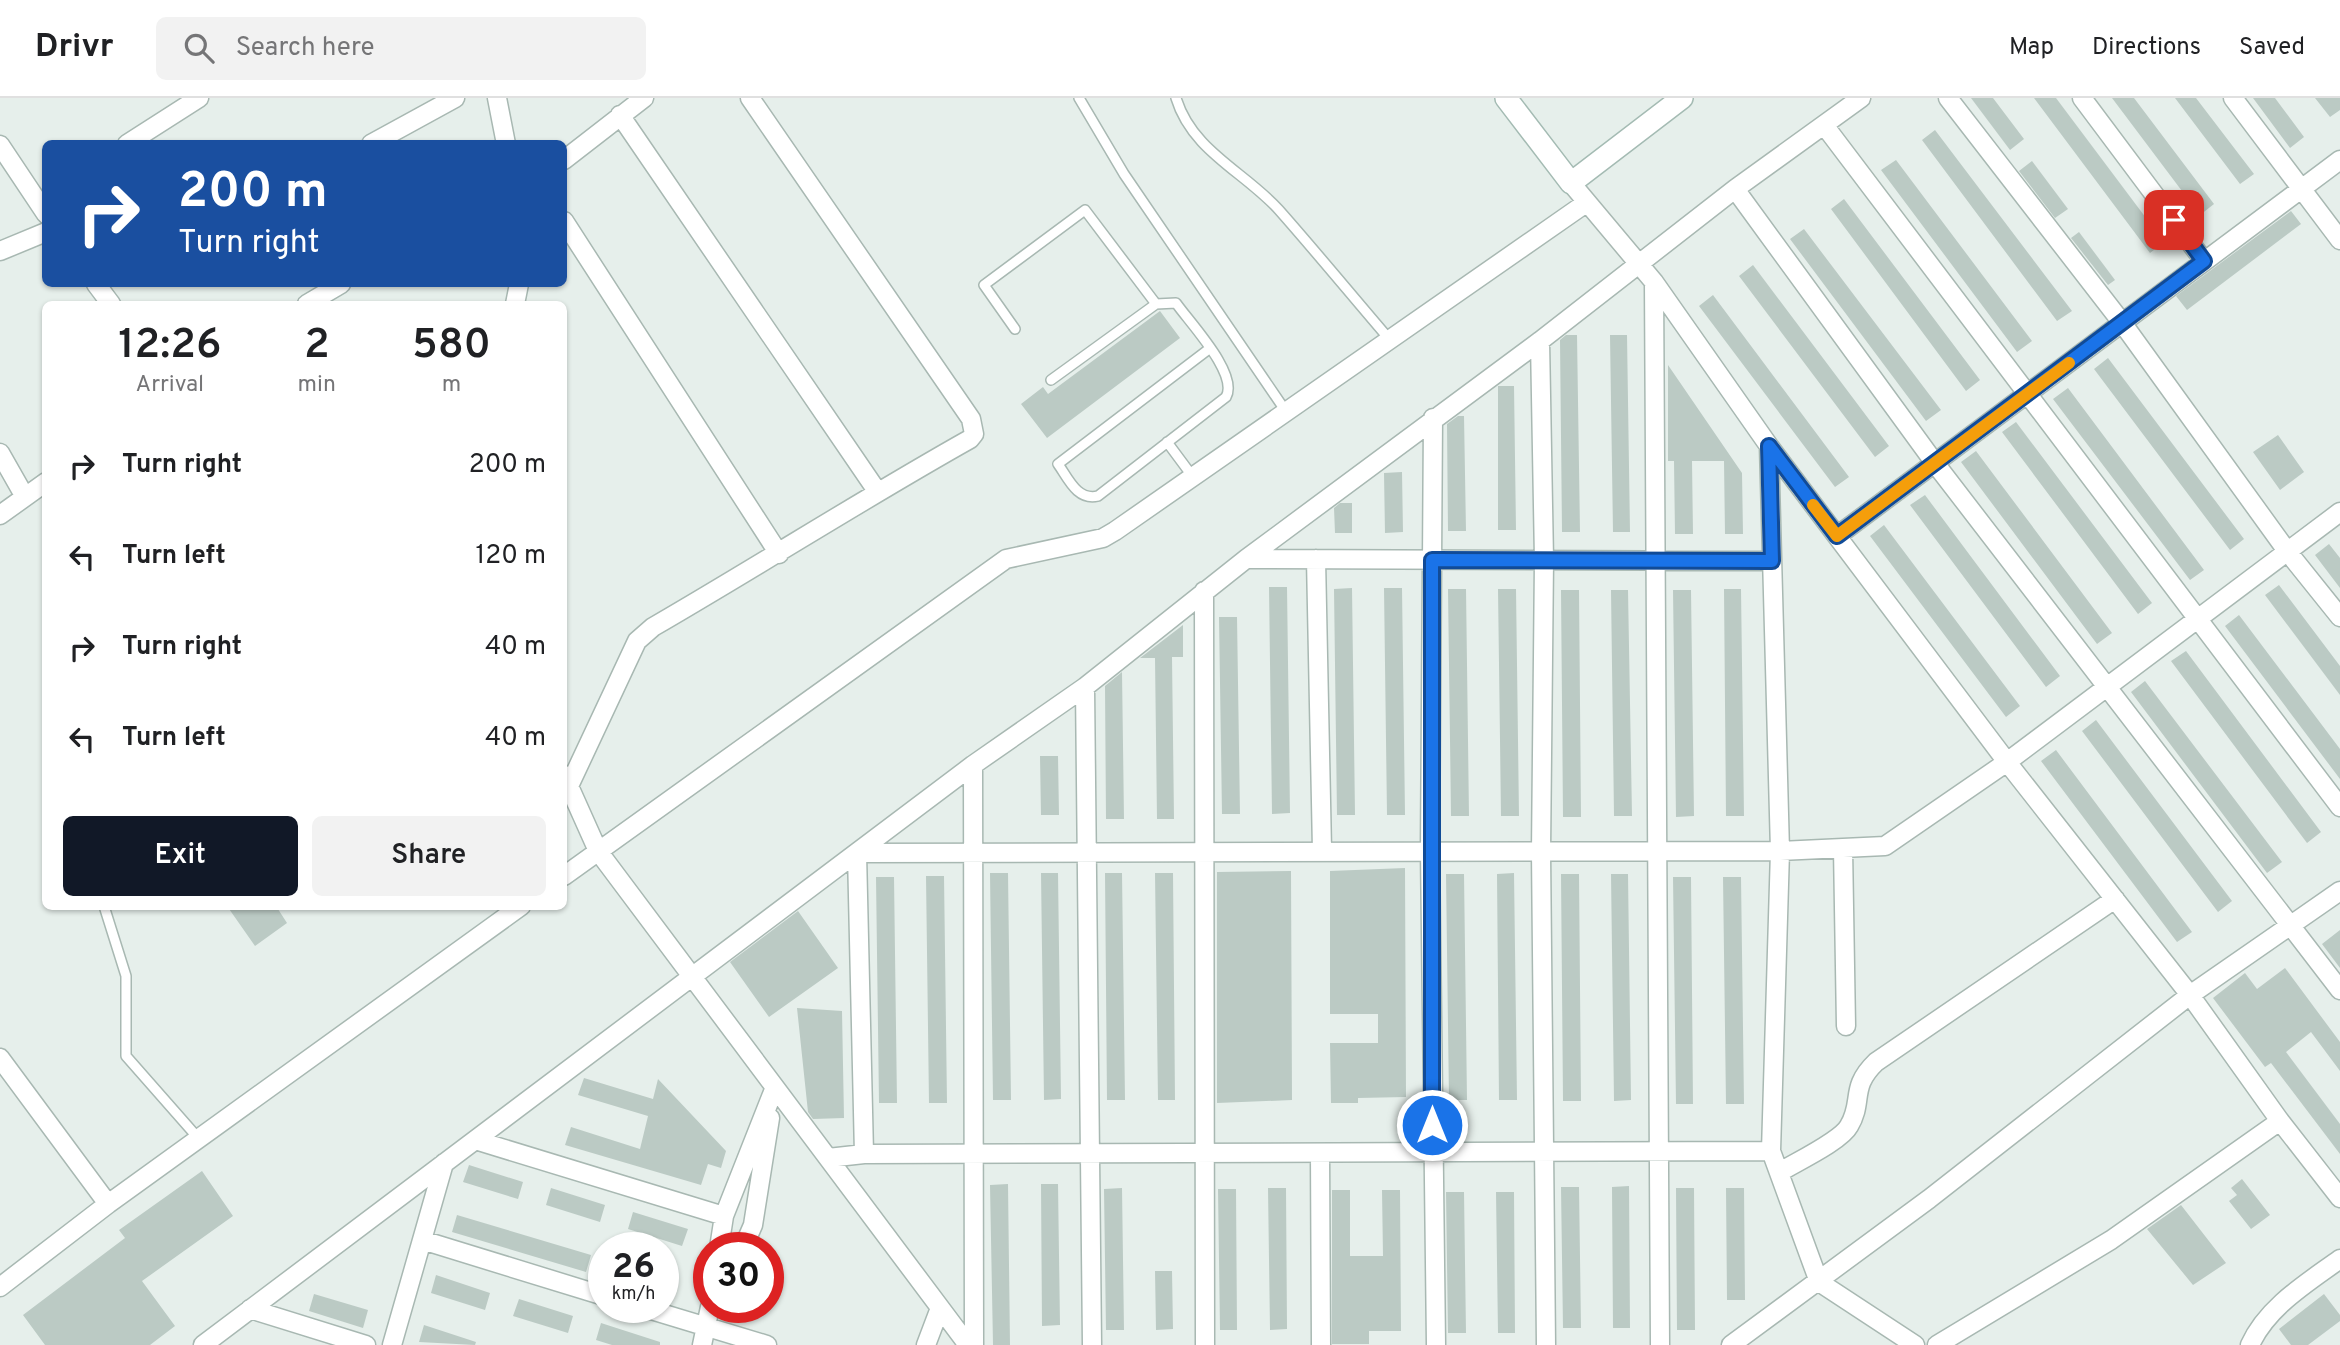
<!DOCTYPE html>
<html lang="en">
<head>
<meta charset="utf-8">
<style>
  body { margin:0; font-family:Overpass,sans-serif; background:#f2f2f2; color:#202124; height:100vh; display:flex; flex-direction:column; font-size:26px; white-space:nowrap }
  * { box-sizing:border-box; margin:0 }
  p { font-size:23px; color:#757577 }
  .icon { flex:none; width:38px; height:38px; fill:none; stroke:currentColor; stroke-width:2; stroke-linecap:round; stroke-linejoin:round }
  .map { position:relative; flex:1; overflow:hidden }
  .side { position:absolute; left:42px; top:203px; width:525px; height:609px; display:flex; flex-direction:column; background:#fff; border-radius:10px; box-shadow:0 2px 5px #0004 }
  .side>* { flex:none }
  .guide { position:absolute; left:42px; top:42px; width:525px; height:147px; border-radius:10px; box-shadow:0 2px 5px #0004; background:#1a4fa0; color:#fff; overflow:hidden }
  .speed { position:absolute; left:588px; top:1134px; display:flex; gap:14px; font-size:35px; font-weight:700; text-align:center }
  .speed>* { display:grid; place-content:center; width:91px; height:91px; border-radius:50%; background:#fff; box-shadow:0 2px 5px #0004; line-height:1 }
  .speed small { font-size:18px; font-weight:400 }
  .speed .limit { border:10px solid #d22; background:#fff; color:#111 }
  .pin { position:absolute; display:grid; place-items:center; width:60px; height:60px; color:#fff; margin:-30px; border-radius:14px; box-shadow:0 4px 10px #0006 }
  .me { position:absolute; width:77px; margin:-38px; rotate:0deg; stroke-linejoin:round; filter:drop-shadow(0 0 5px #0008) }
  .turn { display:flex; align-items:center; gap:24px; height:147px; padding:0 21px; font-size:32px }
  .turn .icon { width:91px; height:91px; stroke-width:2.5 }
  .turn b { display:block; font-size:49px; line-height:60px }
  .eta { display:flex; justify-content:space-evenly; align-items:center; height:119px; text-align:center }
  .eta b { font-size:42px; font-weight:600; line-height:49px }
  .cta { display:flex; gap:14px; margin-top:auto; padding:14px 21px }
  .cta a { flex:1; height:80px; border-radius:10px; background:#111827; color:#fff; font-size:28px; font-weight:600; line-height:80px; text-align:center }
  .cta a+a { background:#f2f2f2; color:#202124 }
  ul { padding:0; list-style:none }
  li { display:flex; align-items:center; gap:21px; height:91px; padding:0 21px }
  li div { flex:1 }
  li b { display:block; font-size:26px }
  li em { font-style:normal }
  header { display:flex; align-items:center; gap:42px; box-sizing:border-box; height:98px; padding:0 35px; background:#fff; border-bottom:2px solid #e0e0e0 }
  header strong { font-size:33px }
  nav { display:flex; gap:38px; margin-inline-start:auto; font-size:24px }
  .search { width:490px; height:63px; background:#f2f2f2; display:flex; align-items:center; gap:18px; box-sizing:border-box; padding:0 24px; border-radius:10px; color:#757577; font-size:26px }
  .map>svg:first-child { display:block }
  .building { fill:#bbcac4 }
  .lines { fill:none; stroke-linecap:round; stroke-linejoin:round }
  .lane-casing { stroke:#a8b8b2; stroke-width:12 }
  .street-casing { stroke:#a8b8b2; stroke-width:21 }
  .secondary-casing { stroke:#a4bbb3; stroke-width:24 }
  .lane { stroke:#fff; stroke-width:9 }
  .street { stroke:#fff; stroke-width:18 }
  .secondary { stroke:#fff; stroke-width:21 }
  .route-casing { stroke:#114b97; stroke-width:18 }
  .route { stroke:#1a73e8; stroke-width:12 }
  .slow { stroke:#f59e0b; stroke-width:12 }
</style>
</head>
<body>
<header>
<strong>Drivr</strong>
<div class="search"><svg class="icon" aria-label="search" viewBox="0 0 24 24"><circle cx="10" cy="10" r="6"/><path d="M15 15l6 6"/></svg>Search here</div>
<nav><a>Map</a><a>Directions</a><a>Saved</a></nav>
</header>
<div class="map">
<svg width="2340" height="1247" viewBox="0 0 2340 1247">
  <rect width="100%" height="100%" fill="#e6efeb"/>
  <path class="building" d="M1971 0H1993L2024 41 2010 52Z
    M2034 0H2056L2164 144 2150 155Z
    M2112 0H2134L2214 106 2200 117Z
    M2175 0H2196L2254 76 2240 86Z
    M2253 0H2275L2304 39 2290 50Z
    M2315 0H2340V12L2330 19Z
    M1935 32 2072 213 2057 223 1922 42Z
    M1896 62 2032 243 2017 254 1881 72Z
    M2032 63 2068 111 2055 120 2019 73Z
    M1844 101 1980 282 1966 293 1831 111Z
    M2291 113 2301 126 2187 212 2176 198Z
    M1804 131 1941 312 1926 323 1790 141Z
    M2079 134 2115 182 2108 187 2071 140Z
    M1753 167 1889 348 1875 359 1739 178Z
    M1713 197 1849 379 1835 389 1699 208Z
    M1160 213 1180 240 1047 340 1021 306 1043 289 1048 296Z
    M1566 237H1577L1580 434H1562L1560 242Z
    M1610 237H1627L1630 434H1613Z
    M2108 260 2244 441 2230 452 2094 271Z
    M1668 267 1742 375 1743 436H1725L1724 363H1692L1693 436H1675L1674 363H1668Z
    M1498 288H1514L1516 432H1498Z
    M2068 290 2204 472 2190 482 2053 301Z
    M1458 318H1464L1466 433H1448L1447 326Z
    M2016 324 2152 505 2138 516 2002 334Z
    M2278 337 2304 374 2280 392 2253 354Z
    M1976 353 2112 535 2097 546 1961 364Z
    M1402 374 1403 434 1385 435 1384 375Z
    M1925 397 2060 578 2046 589 1910 407Z
    M1340 405H1352V435H1335L1334 410Z
    M1884 427 2020 608 2006 619 1870 438Z
    M2329 446 2340 460V490L2315 457Z
    M2279 487 2340 568V597L2265 497Z
    M1269 489H1287L1290 715 1272 716Z
    M1352 490 1355 717H1337L1334 491Z
    M1384 490H1402L1405 717H1387Z
    M1448 491H1466L1469 718H1451Z
    M1498 491H1516L1519 718H1501Z
    M1724 491H1741L1744 718H1726Z
    M1561 492H1579L1581 719H1563Z
    M1611 492H1628L1632 718H1614Z
    M1673 492H1691L1694 718 1676 719Z
    M2239 517 2340 651V681L2225 528Z
    M1219 519H1237L1240 716H1222Z
    M1183 527V559H1172L1174 721H1157L1155 560H1140Z
    M2186 553 2321 734 2307 745 2171 563Z
    M1122 574 1124 721H1106L1105 588Z
    M2145 583 2282 764 2267 775 2131 594Z
    M2096 622 2232 803 2218 814 2082 633Z
    M2056 652 2192 834 2177 844 2041 663Z
    M1040 658H1058L1059 717H1041Z
    M1405 770 1406 999 1358 1000V1005H1331L1330 945H1378V916H1330V773Z
    M1291 773 1292 1002 1217 1005V774Z
    M990 775H1008L1011 1002H993Z
    M1041 775H1058L1061 1001 1044 1002Z
    M1105 775H1122L1125 1002H1107Z
    M1155 775H1173L1175 1002H1158Z
    M1514 775 1517 1002H1499L1497 776Z
    M1446 776H1464L1467 1002H1449Z
    M1561 776H1579L1581 1003H1563Z
    M1611 776H1628L1631 1002 1614 1003Z
    M926 778H944L947 1005H929Z
    M876 779H894L897 1005H879Z
    M1673 779H1691L1693 1006H1676Z
    M1723 779H1741L1744 1006H1726Z
    M227 808H276L287 825 255 848Z
    M798 813 838 870 769 919 730 864Z
    M2340 832V870L2322 846Z
    M2285 870 2340 944V973L2311 934 2286 954 2340 1026V1056L2271 965 2265 969 2213 900 2245 875 2257 891Z
    M797 910 842 913 844 1020 813 1021 808 1014Z
    M584 980 653 1001 658 981 726 1053 721 1070 708 1066 701 1087 565 1047 571 1029 640 1051 648 1018 578 997Z
    M469 1067 523 1084 518 1101 463 1084Z
    M202 1073 233 1118 142 1183 175 1228 150 1247H45L23 1217 125 1140 119 1132Z
    M2242 1081 2270 1117 2251 1131 2229 1103 2237 1097 2231 1090Z
    M1008 1086 1010 1247H993L990 1087Z
    M1041 1086H1058L1060 1227 1042 1228Z
    M1629 1088 1630 1230H1613L1612 1089Z
    M1561 1089H1579L1581 1230H1563Z
    M551 1090 605 1107 600 1124 546 1107Z
    M1122 1090 1124 1232H1106L1104 1091Z
    M1268 1090H1286L1287 1231 1270 1232Z
    M1676 1090H1694L1695 1232H1677Z
    M1726 1090H1744L1745 1202H1727Z
    M1218 1091H1236L1237 1232H1220Z
    M1332 1092H1350V1158H1383L1382 1092H1400L1401 1233H1369V1246H1332Z
    M1446 1094H1464L1466 1235H1448Z
    M1496 1094H1514L1515 1235H1498Z
    M2181 1107 2226 1165 2193 1187 2147 1131Z
    M633 1114 688 1131 682 1148 628 1131Z
    M457 1117 591 1157 586 1174 452 1134Z
    M1155 1173H1172L1173 1231 1156 1232Z
    M436 1177 490 1195 485 1212 431 1195Z
    M314 1196 368 1212 363 1230 309 1213Z
    M2324 1196 2340 1217V1223L2308 1247H2291L2279 1231Z
    M519 1201 573 1218 568 1235 513 1218Z
    M601 1225 660 1244V1247H612L596 1242Z
    M424 1227 476 1244 475 1247 419 1244Z"/>
  <g class="lines">
    <defs>
      <path id="lane" d="M1079 0 1124 76 1287 315
        M1176 0C1192 53 1245 74 1279 112 1317 155 1353 199 1390 242
        M1015 231 984 187 1085 112 1156 206 1176 205C1190 225 1239 276 1226 299L1098 398C1077 403 1068 380 1058 366L1209 251
        M1051 282 1156 206
        M1167 344 1193 379
        M104 808 126 878V958L199 1041"/>
      <path id="street" d="M497 0 506 46
        M1948 0 2123 226 2287 453 2340 519
        M2082 0 2204 163
        M2233 0 2340 142
        M620 17 877 393
        M1824 27 2340 709
        M127 46 199 0
        M371 46 455 0
        M0 47 46 116
        M564 62 644 0
        M1571 85 1654 184 1769 348 2007 664 2190 897 2280 1023 2340 1100
        M1735 91 1934 364 2340 892
        M564 123 779 456
        M0 153 46 134
        M1654 184 1660 1247
        M96 186 111 206
        M307 206 341 186
        M515 206 519 186
        M1540 243 1544 462 1541 754 1546 1247
        M1433 320 1430 752 1436 1247
        M1769 348 1780 753 1771 1053 1819 1184 1915 1247
        M0 355 25 399
        M0 417 46 384
        M1837 438 2340 62
        M1246 461 1772 463
        M1316 461 1322 752
        M1204 493 1205 1247
        M1085 589 1092 1247
        M973 667 974 1247
        M564 677 598 753 968 1247
        M569 688 637 543 653 529C760 467 863 401 970 341L974 336 971 321 750 0
        M1843 750 1846 928
        M564 778 1006 461 1103 440 1115 433 1586 105
        M0 960 108 1106 0 1189
        M475 1042 724 1118
        M1320 1055 1321 1247
        M864 1056 857 755 1780 753 1885 748 2007 664 2340 414
        M828 1060 864 1056 1771 1053
        M1780 1074C1796 1064 1841 1043 1849 1028 1864 1003 1849 990 1876 964L2115 801
        M108 1106 521 808
        M422 1142 604 1198
        M719 1150 724 1118 775 989
        M743 1150 753 1127 770 1020
        M641 1209 767 1247
        M250 1211 366 1247
        M203 1247 973 667 1085 589 1246 461 1540 243 1735 91 1861 0
        M392 1247 444 1065
        M702 1247 710 1209
        M926 1247 940 1210
        M1731 1247 1929 1101 2190 897 2340 793
        M1937 1247 2111 1142 2280 1023
        M2250 1247C2267 1209 2307 1185 2340 1161"/>
      <path id="secondary" d="M1506 0 1571 85 1682 0"/>
    </defs>
    <use href="#lane" class="lane-casing"/>
    <use href="#street" class="street-casing"/>
    <use href="#secondary" class="secondary-casing"/>
    <use href="#lane" class="lane"/>
    <use href="#street" class="street"/>
    <use href="#secondary" class="secondary"/>
  </g>
  <g class="lines">
    <defs>
      <path id="route" d="M1432 1027V462L1772 463 1769 348 1837 438 2204 163 2174 122"/>
    </defs>
    <use href="#route" class="route-casing"/>
    <use href="#route" class="route"/>
    <path class="slow" d="M1813 407 1837 438 2069 265"/>
  </g>
</svg>
<div class="speed"><div>26<small>km/h</small></div><div class="limit">30</div></div>
<div class="pin" style="left:2174px;top:122px;background:#d93025"><svg class="icon" aria-label="arrive" viewBox="0 0 24 24"><path d="M6 21V4h12l-3 4 3 4H6"/></svg></div>
<svg class="me" style="left:1432px;top:1027px" viewBox="-20 -20 40 40"><circle r="17" fill="#1a73e8" stroke="#fff" stroke-width="3"/><path d="M0-11L8 9 0 5-8 9z" fill="#fff"/></svg>
<div class="guide">
<div class="turn"><svg class="icon" aria-label="right" viewBox="0 0 24 24"><path d="M7 20v-9h11M14 6l5 5-5 5"/></svg><div><b>200 m</b>Turn right</div></div>
</div>
<section class="side">
<div class="eta">
<div><b>12:26</b><p>Arrival</p></div>
<div><b>2</b><p>min</p></div>
<div><b>580</b><p>m</p></div>
</div>
<ul>
<li><svg class="icon" aria-label="right" viewBox="0 0 24 24"><path d="M7 20v-9h11M14 6l5 5-5 5"/></svg><div><b>Turn right</b></div><em>200 m</em></li>
<li><svg class="icon" aria-label="left" viewBox="0 0 24 24"><path d="M17 20v-9H6M10 6l-5 5 5 5"/></svg><div><b>Turn left</b></div><em>120 m</em></li>
<li><svg class="icon" aria-label="right" viewBox="0 0 24 24"><path d="M7 20v-9h11M14 6l5 5-5 5"/></svg><div><b>Turn right</b></div><em>40 m</em></li>
<li><svg class="icon" aria-label="left" viewBox="0 0 24 24"><path d="M17 20v-9H6M10 6l-5 5 5 5"/></svg><div><b>Turn left</b></div><em>40 m</em></li>
</ul>
<div class="cta"><a>Exit</a><a>Share</a></div>
</section>
</div>
</body>
</html>
